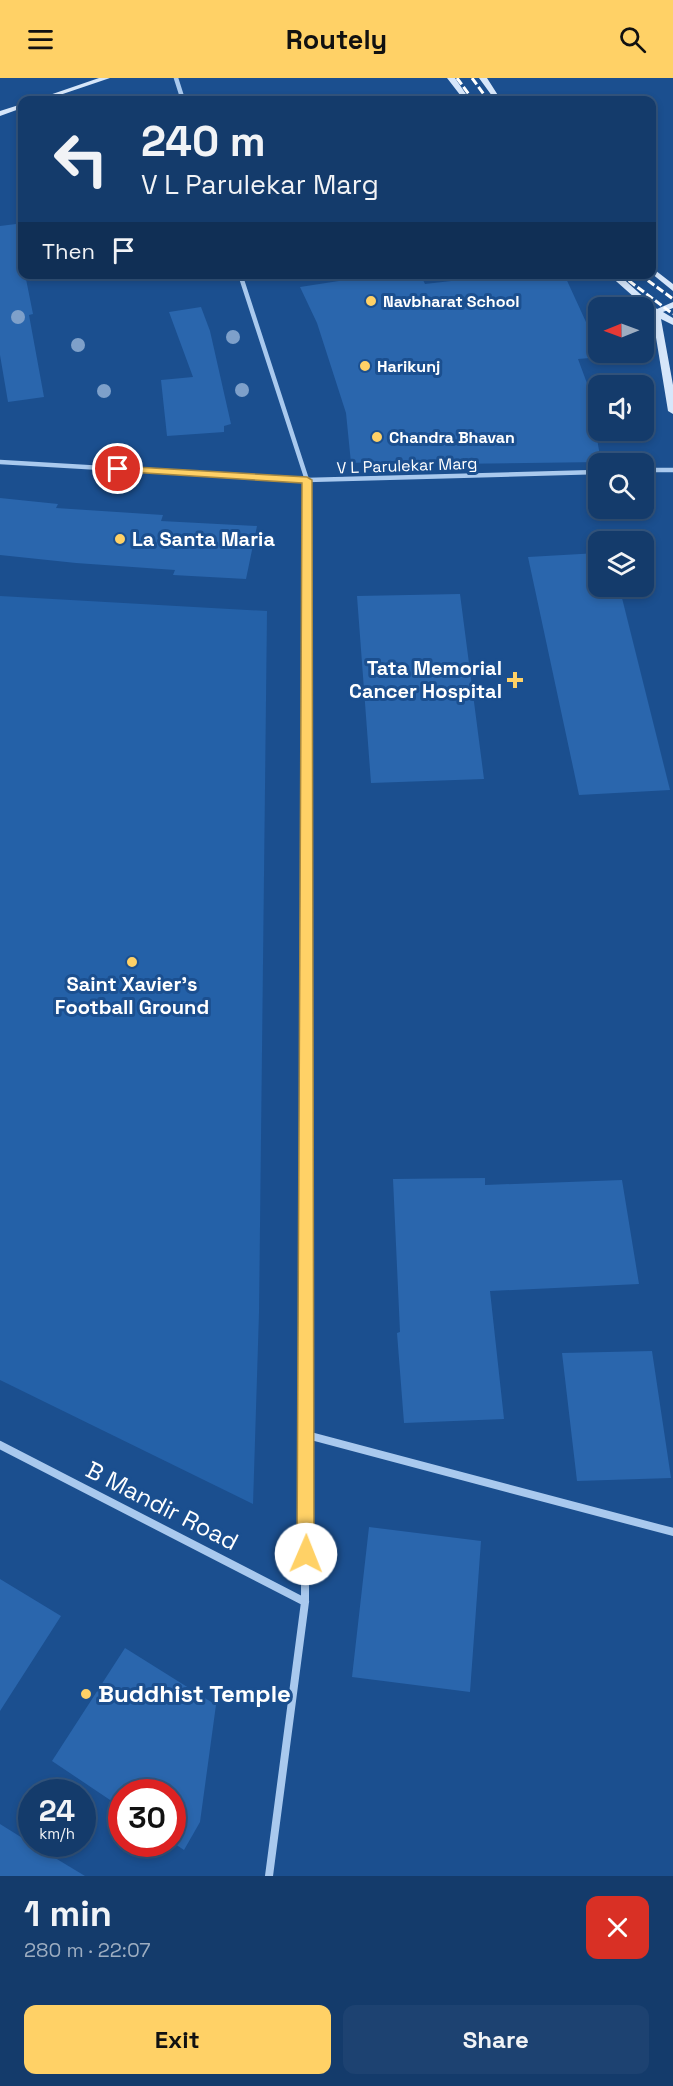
<!DOCTYPE html>
<html lang="en">
<head>
<meta charset="utf-8">
<style>
  body { margin:0; font-family:"Space Grotesk",sans-serif; background:#1d4271; color:#f1f3f6; height:100vh; display:flex; flex-direction:column; font-size:22px; white-space:nowrap }
  * { box-sizing:border-box; margin:0 }
  p { font-size:20px; color:#9dadc1 }
  .icon { flex:none; width:33px; height:33px; fill:none; stroke:currentColor; stroke-width:2; stroke-linecap:round; stroke-linejoin:round }
  .map { position:relative; height:1798px; overflow:hidden }
  .panel { display:flex; flex-direction:column; background:#143b6b; flex:1 }
  .panel>* { flex:none }
  .top-card { position:absolute; left:18px; top:18px; width:638px; height:183px; border-radius:12px; box-shadow:0 3px 9px #0003,0 0 0 2px #33557e; background:#143b6b; color:#f1f3f6; overflow:hidden }
  .needle { width:39px; rotate:269deg }
  .tools { position:absolute; left:588px; top:219px; display:grid; gap:12px }
  .tools a { display:grid; place-items:center; width:66px; height:66px; border-radius:12px; background:#143b6b; box-shadow:0 3px 9px #0003,0 0 0 2px #33557e; font-size:30px }
  .speed { position:absolute; left:18px; top:1701px; display:flex; gap:12px; font-size:30px; font-weight:700; text-align:center }
  .speed>* { display:grid; place-content:center; width:78px; height:78px; border-radius:50%; background:#143b6b; box-shadow:0 3px 9px #0003,0 0 0 2px #33557e; line-height:1 }
  .speed small { font-size:15px; font-weight:400 }
  .speed .limit { border:9px solid #d22; background:#fff; color:#111 }
  .pin { position:absolute; display:grid; place-items:center; width:51px; height:51px; color:#fff; margin:-26px; border:3px solid #fff; border-radius:50%; box-shadow:0 2px 6px #0007 }
  .me { position:absolute; width:66px; margin:-33px; rotate:1deg; stroke-linejoin:round; filter:drop-shadow(0 0 4px #0008) }
  .turn { display:flex; align-items:center; gap:21px; height:126px; padding:0 24px; font-size:27px }
  .turn .icon { width:78px; height:78px; stroke-width:2.5 }
  .turn b { display:block; font-size:42px; line-height:51px }
  .then { display:flex; align-items:center; height:57px; padding:0 24px; background:#0003; gap:12px; font-size:22px }
  .round { display:grid; place-items:center; flex:none; width:63px; height:63px; border-radius:12px; background:#1d4271 }
  .head { display:flex; align-items:center; justify-content:space-between; height:102px; padding:0 24px }
  h1 { font-size:36px; font-weight:600; line-height:45px }
  .action { display:flex; gap:12px; margin-top:auto; padding:12px 24px }
  .action a { flex:1; height:69px; border-radius:12px; background:#ffd166; color:#111; font-size:24px; font-weight:600; line-height:69px; text-align:center }
  .action a+a { background:#1d4271; color:#f1f3f6 }
  header { display:flex; justify-content:space-between; align-items:center; height:78px; padding:0 24px; background:#ffd166; color:#111; font-size:27px; font-weight:600 }
  .map>svg:first-child { display:block }
  .green { fill:#2461a8 }
  .building { fill:#2a66ad }
  .lines { fill:none; stroke-linecap:round; stroke-linejoin:round }
  .street-far2 { stroke:#a9c9ee; stroke-width:4.5 }
  .street-far1 { stroke:#a9c9ee; stroke-width:5 }
  .street { stroke:#a9c9ee; stroke-width:8 }
  .secondary { fill:#d6e6fa; fill-rule:evenodd }
  .rail { stroke:#fff; stroke-width:3; stroke-dasharray:8 3; stroke-linecap:butt }
  .tree { fill:#7ea0ca }
  .route { fill:#ffd166; stroke:#a68842; stroke-width:1.5 }
  .poi-dot { fill:#ffd166; stroke:#1b4f8f; stroke-width:2 }
  .labels { text-anchor:middle; stroke-width:6; stroke-linejoin:round; paint-order:stroke }
  .far-poi-label { font-size:16px; font-weight:bold; fill:#fff; stroke:#1b4f8f; text-anchor:start }
  .far-street-label { font-size:16px; fill:#fff; stroke:#1b4f8f }
  .poi-label { font-size:20px; font-weight:bold; fill:#fff; stroke:#1b4f8f; text-anchor:start }
  .near-street-label { font-size:24px; fill:#fff; stroke:#1b4f8f }
  .near-poi-label { font-size:24px; font-weight:bold; fill:#fff; stroke:#1b4f8f; text-anchor:start }
</style>
</head>
<body>
<header><svg class="icon" aria-label="menu" viewBox="0 0 24 24"><path d="M4 6h16M4 12h16M4 18h16"/></svg>Routely<svg class="icon" aria-label="search" viewBox="0 0 24 24"><circle cx="10" cy="10" r="6"/><path d="M15 15l6 6"/></svg></header>
<div class="map">
<svg width="673" height="1798" viewBox="0 0 673 1798">
  <rect width="100%" height="100%" fill="#1b4f8f"/>
  <path class="green" d="M0 518 267 533 259 1235 253 1426 0 1302Z"/>
  <path class="building" d="M16 146 22 180V196H25L33 236 29 237 44 319 8 324 0 277V148Z
    M384 196H420L425 206 512 196H564L602 279 578 281 588 308 601 384 448 386 447 381 351 385 346 335 317 245 300 209Z
    M201 229 210 253 231 346 224 348V354L167 358 161 302 193 299 169 234Z
    M0 420 58 426 56 430 163 437 161 443 257 448 246 501 173 497 175 492 76 485 0 477Z
    M598 475V508H619L670 712 579 717 528 479Z
    M460 516 484 701 371 705 357 518Z
    M485 1100V1107L622 1102 639 1206 490 1213 504 1341 404 1345 397 1255 400 1254 393 1101Z
    M652 1273 671 1400 577 1403 562 1275Z
    M369 1449 481 1463 470 1614 352 1599Z
    M0 1501 61 1538 0 1633Z
    M125 1570 216 1627 200 1744 184 1772 172 1764V1714H122V1730L52 1683Z
    M0 1746 32 1766 85 1798H0Z"/>
  <g class="lines">
    <path class="street-far2" d="M176 0 183 22
      M240 196 307 402V442
      M0 384 307 402 598 394
      M644 392H673"/>
    <path class="street-far1" d="M306 1026 307 441"/>
    <path class="street" d="M307 1357 673 1454
      M0 1367 305 1524
      M269 1798 305 1524 306 1025"/>
    <path class="secondary" d="M99 0H110L45 22H35Z
      M447 0H455L470 22H464Z
      M479 0H487L501 22H495Z
      M22 26V30L0 38V33Z
      M651 189 673 206V213L651 195Z
      M608 196H618L657 231 673 224V230L663 234 673 240V247L661 241 673 307V336L668 333 652 235Z"/>
    <path class="rail" d="M457 0 473 22
      M472 0 488 22
      M620 196 673 236
      M639 196 673 221"/>
  </g>
  <g class="tree">
    <circle cx="18" cy="239" r="7"/>
    <circle cx="233" cy="259" r="7"/>
    <circle cx="78" cy="267" r="7"/>
    <circle cx="242" cy="312" r="7"/>
    <circle cx="104" cy="313" r="7"/>
  </g>
  <path class="route" d="M118 388 307 399 312 402 314 1476 312 1482 306 1485 300 1482 297 1476 302 405 114 393 113 391Z"/>
  <g class="poi-dot">
    <circle cx="371" cy="223" r="6"/>
    <circle cx="365" cy="288" r="6"/>
    <circle cx="377" cy="359" r="6"/>
    <circle cx="120" cy="461" r="6"/>
    <path d="M512 593h6v6h6v6h-6v6h-6v-6h-6v-6h6z"/>
    <circle cx="132" cy="884" r="6"/>
    <circle cx="86" cy="1616" r="6"/>
  </g>
  <g class="labels">
    <g class="far-poi-label">
      <text x="383" y="229">Navbharat School</text>
      <text x="377" y="294">Harikunj</text>
      <text x="389" y="365">Chandra Bhavan</text>
    </g>
    <g class="far-street-label">
      <text transform="translate(407 387) rotate(-2)" y="6">V L Parulekar Marg</text>
    </g>
    <g class="poi-label">
      <text x="132" y="468">La Santa Maria</text>
      <text x="502" y="597" text-anchor="end">Tata Memorial<tspan x="502" dy="23">Cancer Hospital</tspan></text>
      <text x="132" y="913" text-anchor="middle">Saint Xavier's<tspan x="132" dy="23">Football Ground</tspan></text>
    </g>
    <g class="near-street-label">
      <text transform="translate(162 1428) rotate(27)" y="8">B Mandir Road</text>
    </g>
    <g class="near-poi-label">
      <text x="98" y="1624">Buddhist Temple</text>
    </g>
  </g>
</svg>
<div class="tools">
<a><svg class="needle" viewBox="-14 -14 28 28"><path d="M0-13l5 13h-10z" fill="#e53935"/><path d="M0 13l5-13h-10z" fill="#9dadc1"/></svg></a>
<a><svg class="icon" aria-label="sound" viewBox="0 0 24 24"><path d="M4 9h4l5-4v14l-5-4H4zM17 9q2 3 0 6"/></svg></a>
<a><svg class="icon" aria-label="search" viewBox="0 0 24 24"><circle cx="10" cy="10" r="6"/><path d="M15 15l6 6"/></svg></a>
<a><svg class="icon" aria-label="layers" viewBox="0 0 24 24"><path d="M12 4l9 5-9 5-9-5zM3 14l9 5 9-5"/></svg></a>
</div>
<div class="speed"><div>24<small>km/h</small></div><div class="limit">30</div></div>
<div class="pin" style="left:118px;top:391px;background:#d93025"><svg class="icon" aria-label="arrive" viewBox="0 0 24 24"><path d="M6 21V4h12l-3 4 3 4H6"/></svg></div>
<svg class="me" style="left:306px;top:1476px" viewBox="-20 -20 40 40"><circle r="19" fill="#fff"/><path d="M0-13L10 11 0 6-10 11z" fill="#ffd166"/></svg>
<div class="top-card">
<div class="turn"><svg class="icon" aria-label="left" viewBox="0 0 24 24"><path d="M17 20v-9H6M10 6l-5 5 5 5"/></svg><div><b>240 m</b>V L Parulekar Marg</div></div>
<div class="then">Then<svg class="icon" aria-label="arrive" viewBox="0 0 24 24"><path d="M6 21V4h12l-3 4 3 4H6"/></svg></div>
</div>
</div>
<section class="panel">
<div class="head"><div><h1>1 min</h1><p>280 m · 22:07</p></div><a class="round" style="background:#d93025;color:#fff"><svg class="icon" aria-label="close" viewBox="0 0 24 24"><path d="M6 6l12 12M18 6L6 18"/></svg></a></div>
<div class="action"><a>Exit</a><a>Share</a></div>
</section>
</body>
</html>
